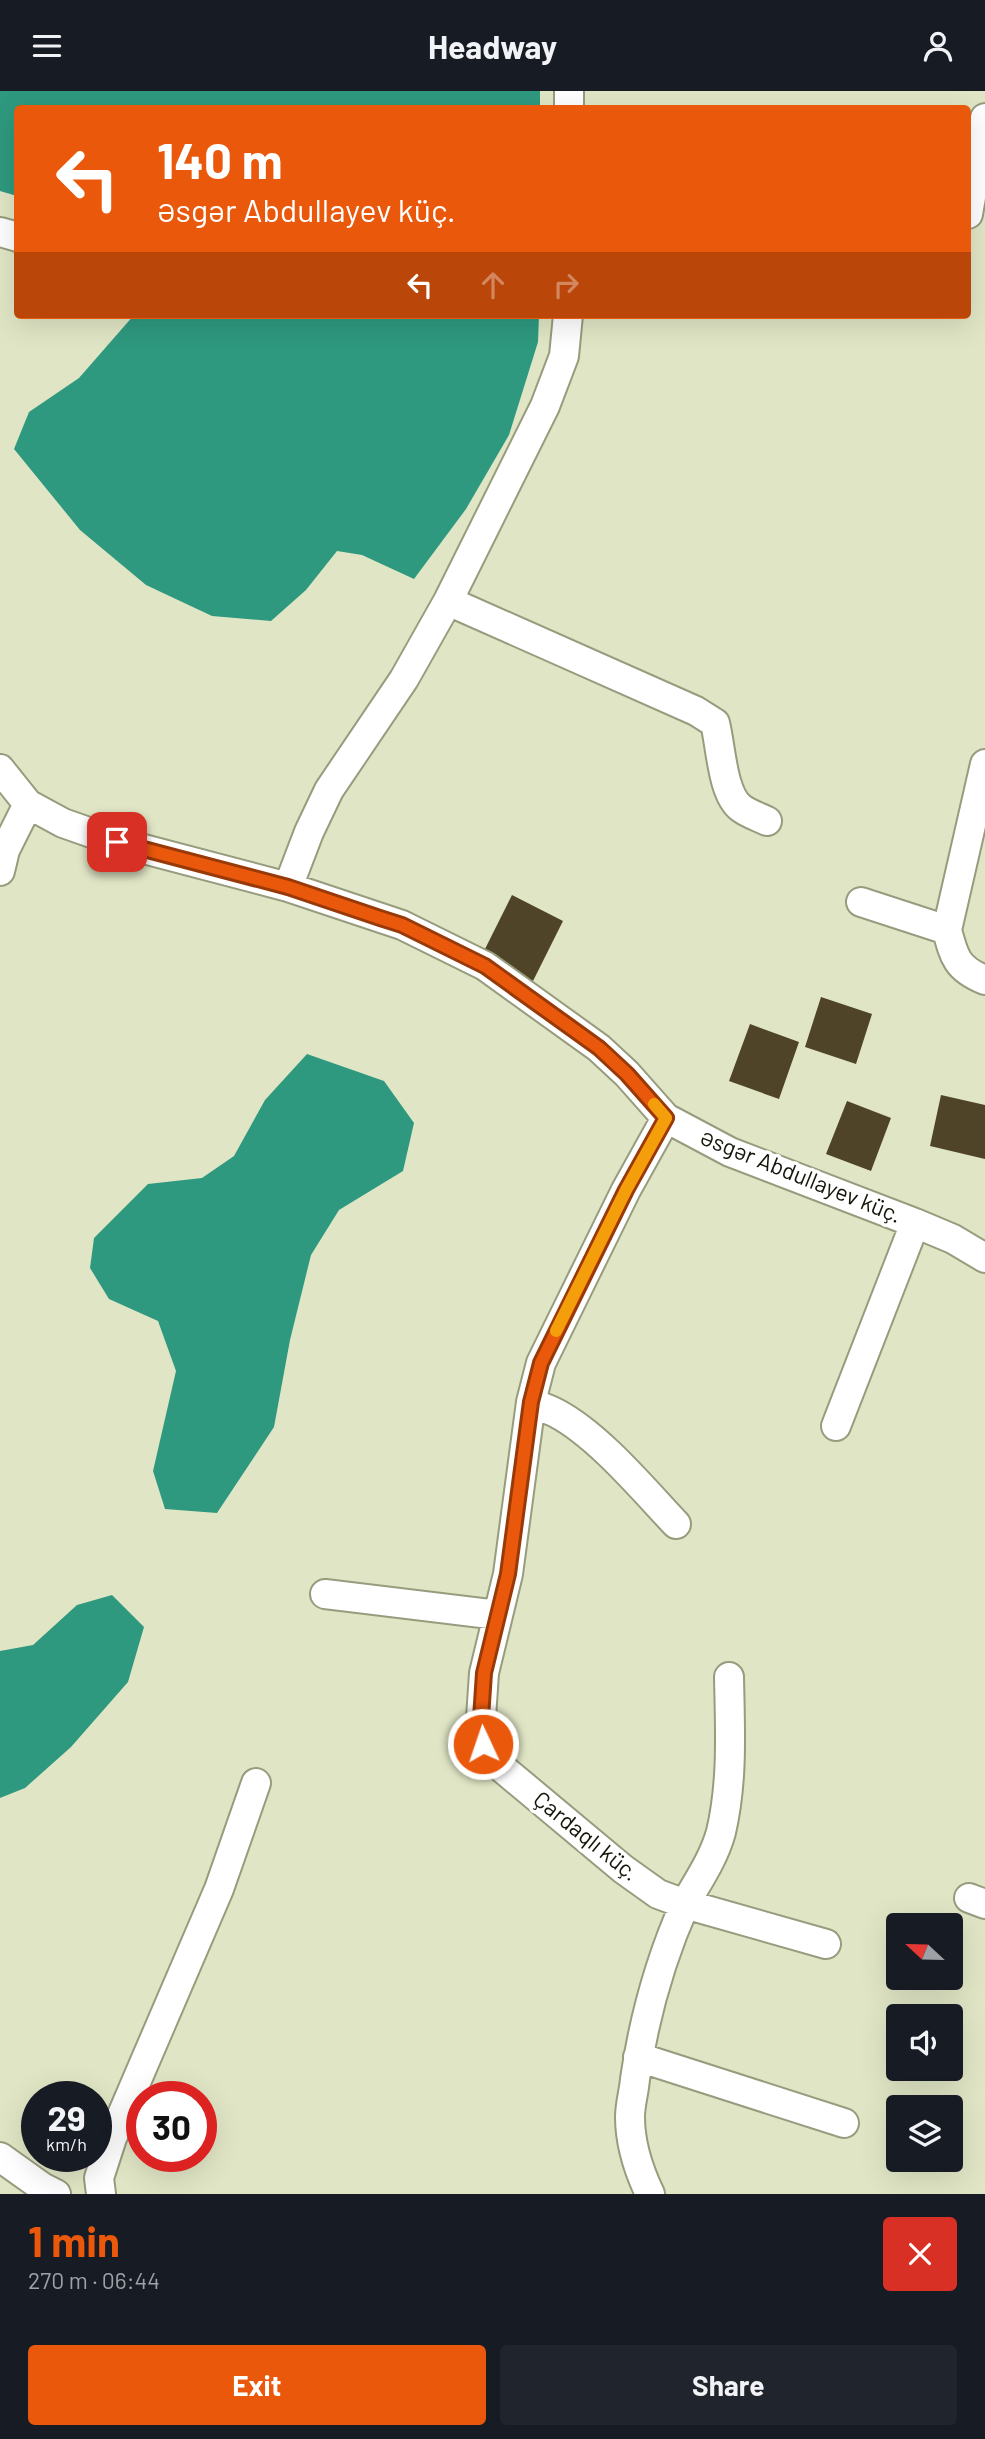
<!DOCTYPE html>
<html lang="en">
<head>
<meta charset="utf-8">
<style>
  body { margin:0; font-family:Barlow,sans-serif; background:#20242c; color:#f1f3f6; height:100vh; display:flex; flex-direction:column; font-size:26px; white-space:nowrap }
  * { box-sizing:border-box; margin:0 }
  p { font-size:23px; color:#9ea1a6 }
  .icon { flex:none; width:38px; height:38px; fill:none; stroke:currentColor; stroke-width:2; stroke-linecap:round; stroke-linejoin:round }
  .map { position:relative; height:2103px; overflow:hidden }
  .side { display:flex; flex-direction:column; background:#171b24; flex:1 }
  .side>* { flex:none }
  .top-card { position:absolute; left:14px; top:14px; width:957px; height:214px; border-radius:7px; box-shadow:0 7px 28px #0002; background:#ea580c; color:#fff; overflow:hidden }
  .needle { width:46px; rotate:292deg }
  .tools { position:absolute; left:886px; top:1822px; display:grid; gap:14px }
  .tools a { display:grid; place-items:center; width:77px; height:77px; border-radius:7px; background:#171b24; box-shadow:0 7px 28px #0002; font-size:35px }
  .speed { position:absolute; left:21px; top:1990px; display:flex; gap:14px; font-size:35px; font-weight:700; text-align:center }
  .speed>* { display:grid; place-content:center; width:91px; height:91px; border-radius:50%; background:#171b24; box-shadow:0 7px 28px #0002; line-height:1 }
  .speed small { font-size:18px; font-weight:400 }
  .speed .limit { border:10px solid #d22; background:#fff; color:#111 }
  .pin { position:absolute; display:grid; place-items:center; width:60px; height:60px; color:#fff; margin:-30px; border-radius:14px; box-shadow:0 4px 10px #0006 }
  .me { position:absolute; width:77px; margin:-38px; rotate:357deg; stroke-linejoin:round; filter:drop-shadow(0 0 5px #0008) }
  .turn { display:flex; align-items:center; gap:24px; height:147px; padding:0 28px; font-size:32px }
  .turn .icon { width:91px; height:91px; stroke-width:2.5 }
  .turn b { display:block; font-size:49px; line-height:60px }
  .lanes { display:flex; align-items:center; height:66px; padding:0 28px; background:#0003; justify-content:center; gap:35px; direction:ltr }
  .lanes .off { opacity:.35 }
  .round { display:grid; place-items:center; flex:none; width:74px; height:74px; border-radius:7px; background:#20242c }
  .head { display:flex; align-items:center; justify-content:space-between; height:119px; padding:0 28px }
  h1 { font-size:42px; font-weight:700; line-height:52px; color:#ea580c }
  .button { display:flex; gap:14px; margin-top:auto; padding:14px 28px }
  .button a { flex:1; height:80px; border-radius:7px; background:#ea580c; color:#fff; font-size:28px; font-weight:700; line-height:80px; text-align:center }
  .button a+a { background:#20242c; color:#f1f3f6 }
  header { display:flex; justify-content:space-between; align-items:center; height:91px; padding:0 28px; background:#171b24; font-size:32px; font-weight:700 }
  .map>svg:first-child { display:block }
  .water { fill:#2e997f }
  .building { fill:#4f4328 }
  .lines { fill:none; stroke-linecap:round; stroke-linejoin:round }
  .street-casing { stroke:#969c7d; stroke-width:32 }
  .street { stroke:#fff; stroke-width:28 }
  .route-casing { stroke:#983908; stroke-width:18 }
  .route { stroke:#ea580c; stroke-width:12 }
  .slow { stroke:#f59e0b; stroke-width:12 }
  .labels { text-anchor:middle; stroke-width:7; stroke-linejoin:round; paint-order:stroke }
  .street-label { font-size:23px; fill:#14160a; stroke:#fff }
</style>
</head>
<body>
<header><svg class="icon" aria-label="menu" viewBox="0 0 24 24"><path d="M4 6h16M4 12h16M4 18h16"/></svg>Headway<svg class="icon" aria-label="person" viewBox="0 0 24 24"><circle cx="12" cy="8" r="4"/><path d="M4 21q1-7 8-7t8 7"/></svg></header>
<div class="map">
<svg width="985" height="2103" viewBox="0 0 985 2103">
  <rect width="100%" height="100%" fill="#e0e6c5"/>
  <path class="water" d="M0 0H540V17L18 18 17 105 0 100Z
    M134 224H539L538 251 509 344 466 418 414 488 362 464 337 460 306 499 271 530 212 525 146 494 80 439 14 358 29 321 79 287Z
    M307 963 384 990 414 1032 403 1080 339 1119 311 1164 290 1249 274 1336 217 1422 165 1418 153 1380 176 1280 158 1230 109 1208 90 1177 94 1147 148 1093 202 1087 234 1065 265 1009Z
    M112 1504 144 1536 128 1591 71 1656 25 1697 0 1707V1560L33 1554 77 1514Z"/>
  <path class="building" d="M512 804 563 830 533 890 482 864Z
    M821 906 872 923 856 973 805 956Z
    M750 933 799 951 779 1008 729 990Z
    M941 1004 985 1014V1068L930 1055Z
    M847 1010 891 1027 871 1080 826 1063Z"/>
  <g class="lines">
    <defs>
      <path id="street" d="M569 0V18
        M968 123 985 27
        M0 141 18 146
        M448 510 696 620 715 632C721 655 722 703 741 717 749 723 759 726 767 730
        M985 673 947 839C954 866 957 878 985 889
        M0 678 28 713 63 732 117 751 288 796 402 834 485 875 599 957 627 983 666 1027 730 1061 915 1132 953 1148 985 1167
        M0 780 5 759 28 713
        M288 796 309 741 329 699 404 588 448 510 545 315 564 265 568 224
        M861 811 947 839
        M531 1311C539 1315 548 1318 556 1322 598 1344 643 1398 676 1433
        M836 1335 915 1132
        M325 1503 498 1524
        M729 1586C730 1638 733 1690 721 1741 714 1767 698 1790 685 1813L826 1853
        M969 1807 985 1813
        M638 1966 844 2032
        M0 2066 42 2096 56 2103
        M101 2103 99 2087 112 2047 219 1798 256 1692
        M650 2103C638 2078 630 2054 630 2026 630 2013 634 2001 635 1988 644 1927 660 1869 685 1813L658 1803 623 1778 502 1677 483 1653 481 1627 484 1582 508 1483 531 1311 541 1272 626 1099 666 1027"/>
    </defs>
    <use href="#street" class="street-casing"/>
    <use href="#street" class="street"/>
  </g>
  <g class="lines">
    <defs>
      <path id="route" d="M117 751 288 796 380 827 402 834 485 875 599 957 627 983 666 1027 626 1099 541 1272 531 1311 508 1483 484 1582 481 1627 483 1653"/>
    </defs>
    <use href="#route" class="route-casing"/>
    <use href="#route" class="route"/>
    <path class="slow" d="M556 1240 626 1099 666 1027 654 1013"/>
  </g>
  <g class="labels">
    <g class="street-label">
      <text transform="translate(801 1085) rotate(22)" y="8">Əsgər Abdullayev küç.</text>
      <text transform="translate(586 1745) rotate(39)" y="8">Çardaqlı küç.</text>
    </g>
  </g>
</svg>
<div class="tools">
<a><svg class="needle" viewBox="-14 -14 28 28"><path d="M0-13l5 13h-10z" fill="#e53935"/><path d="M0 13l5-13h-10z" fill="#9ea1a6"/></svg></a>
<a><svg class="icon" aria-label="sound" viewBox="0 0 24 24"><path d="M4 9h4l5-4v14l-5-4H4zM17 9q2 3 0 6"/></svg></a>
<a><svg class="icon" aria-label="layers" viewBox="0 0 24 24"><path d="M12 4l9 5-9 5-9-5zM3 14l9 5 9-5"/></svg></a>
</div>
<div class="speed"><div>29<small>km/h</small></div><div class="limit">30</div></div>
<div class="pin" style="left:117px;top:751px;background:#d93025"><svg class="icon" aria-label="arrive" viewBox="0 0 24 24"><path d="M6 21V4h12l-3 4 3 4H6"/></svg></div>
<svg class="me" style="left:483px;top:1653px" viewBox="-20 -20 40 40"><circle r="17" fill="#ea580c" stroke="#fff" stroke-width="3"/><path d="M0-11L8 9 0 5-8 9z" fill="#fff"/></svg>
<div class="top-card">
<div class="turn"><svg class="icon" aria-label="left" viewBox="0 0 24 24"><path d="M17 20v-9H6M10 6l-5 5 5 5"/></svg><div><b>140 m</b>Əsgər Abdullayev küç.</div></div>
<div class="lanes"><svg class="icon" aria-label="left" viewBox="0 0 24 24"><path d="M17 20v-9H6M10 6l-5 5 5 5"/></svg><svg class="icon off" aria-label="ahead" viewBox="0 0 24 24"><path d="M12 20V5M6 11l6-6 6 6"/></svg><svg class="icon off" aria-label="right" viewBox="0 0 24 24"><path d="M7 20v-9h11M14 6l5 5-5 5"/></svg></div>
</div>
</div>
<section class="side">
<div class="head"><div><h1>1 min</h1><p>270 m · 06:44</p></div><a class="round" style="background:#d93025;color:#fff"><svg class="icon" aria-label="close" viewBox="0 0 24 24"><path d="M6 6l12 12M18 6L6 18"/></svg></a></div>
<div class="button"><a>Exit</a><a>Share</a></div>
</section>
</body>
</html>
